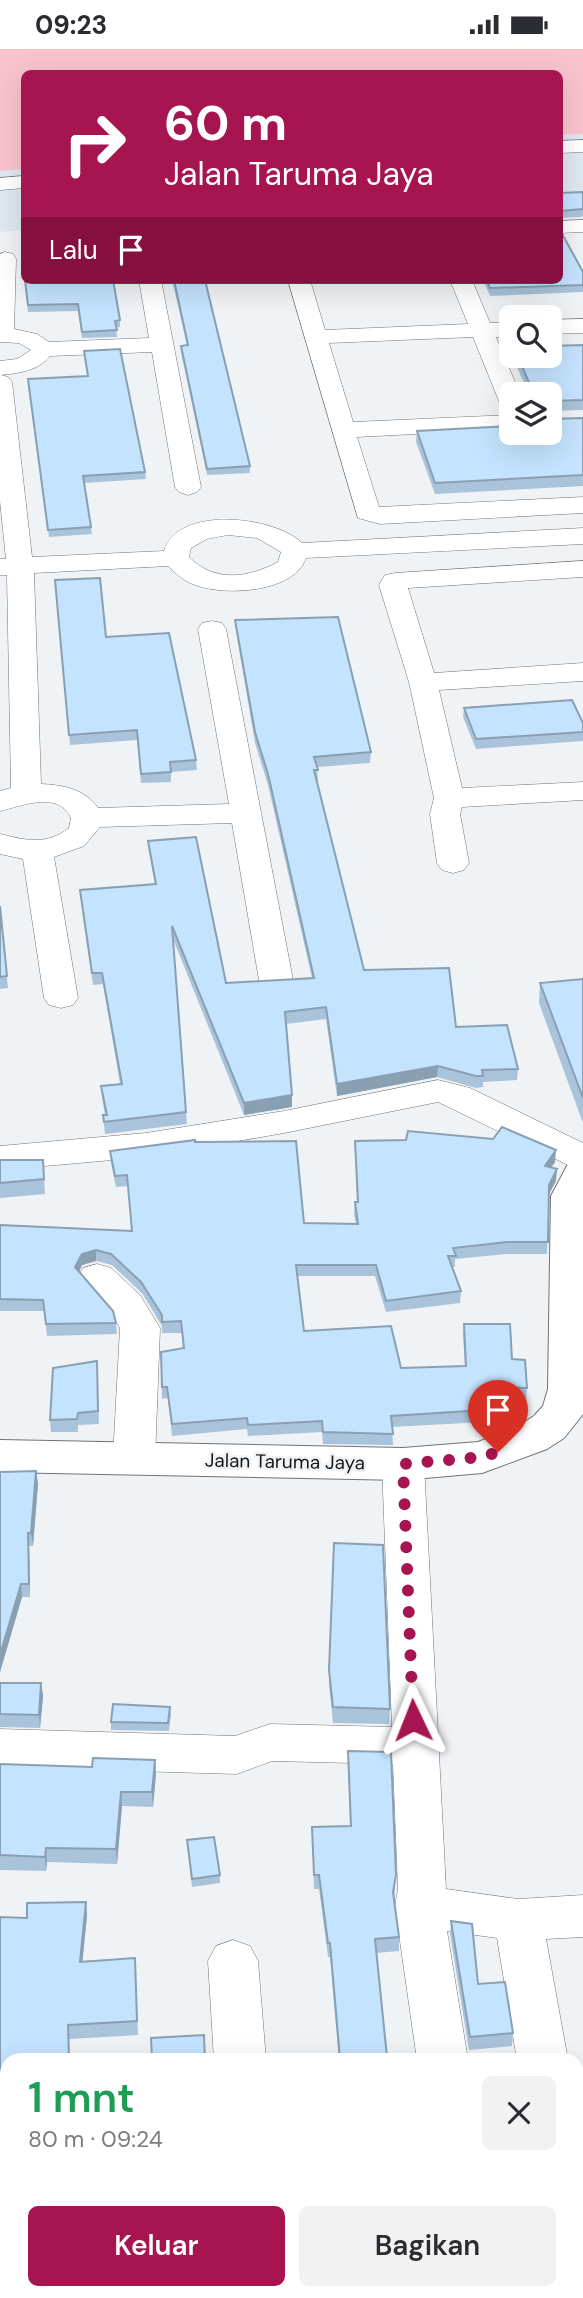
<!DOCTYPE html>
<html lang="id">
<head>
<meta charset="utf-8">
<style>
  body { margin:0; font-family:"DM Sans",sans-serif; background:#f2f2f3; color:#2b2b33; height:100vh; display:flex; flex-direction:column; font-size:26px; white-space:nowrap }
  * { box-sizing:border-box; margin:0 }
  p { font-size:23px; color:#7c7c81 }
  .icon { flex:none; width:38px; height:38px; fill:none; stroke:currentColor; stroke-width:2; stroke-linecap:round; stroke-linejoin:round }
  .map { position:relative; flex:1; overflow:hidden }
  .sheet { position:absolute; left:0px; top:2004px; width:584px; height:247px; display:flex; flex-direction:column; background:#fff; border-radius:21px 21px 0 0; box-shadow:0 7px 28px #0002 }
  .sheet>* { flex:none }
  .hud { position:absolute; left:21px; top:21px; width:542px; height:214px; border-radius:10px; box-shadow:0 7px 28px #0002; background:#a71551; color:#fff; overflow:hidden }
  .controls { position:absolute; left:499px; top:256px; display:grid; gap:14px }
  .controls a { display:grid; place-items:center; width:63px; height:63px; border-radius:10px; background:#fff; box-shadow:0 7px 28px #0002; font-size:35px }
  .pin { position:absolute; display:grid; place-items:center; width:60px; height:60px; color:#fff; margin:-72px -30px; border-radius:50% 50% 50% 0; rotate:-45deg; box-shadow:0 0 7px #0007 }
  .pin .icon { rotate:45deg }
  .me { position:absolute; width:77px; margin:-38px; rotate:358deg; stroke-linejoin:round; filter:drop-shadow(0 0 5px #0008) }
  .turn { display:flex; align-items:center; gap:24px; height:147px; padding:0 28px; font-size:32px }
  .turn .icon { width:91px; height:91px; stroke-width:2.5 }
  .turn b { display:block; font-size:49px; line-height:60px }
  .then { display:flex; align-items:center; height:66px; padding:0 28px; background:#0003; gap:14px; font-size:26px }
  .round { display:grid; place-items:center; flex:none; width:74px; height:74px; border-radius:10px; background:#f2f2f3 }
  .head { display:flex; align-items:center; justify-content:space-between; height:119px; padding:0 28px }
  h1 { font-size:42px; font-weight:600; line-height:52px; color:#1e9e55 }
  .button { display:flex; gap:14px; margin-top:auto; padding:14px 28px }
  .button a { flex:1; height:80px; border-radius:10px; background:#a71551; color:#fff; font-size:28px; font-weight:600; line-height:80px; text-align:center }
  .button a+a { background:#f2f2f3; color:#2b2b33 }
  .status { display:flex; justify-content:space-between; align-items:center; height:49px; padding:0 35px; background:#fff; direction:ltr }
  .status svg { height:19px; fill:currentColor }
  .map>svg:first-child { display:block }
  .built { fill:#dfe8f1 }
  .green { fill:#f9c3ce }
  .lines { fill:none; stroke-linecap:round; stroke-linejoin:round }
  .minor-casing { stroke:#707375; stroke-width:1 }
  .primary-casing { stroke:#707375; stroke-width:2 }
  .minor { fill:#fff; fill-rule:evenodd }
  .primary { fill:#fff; fill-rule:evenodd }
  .wall { fill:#a9c3da }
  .shaded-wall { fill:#899fb2 }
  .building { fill:#c4e3fe; stroke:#899fb2; stroke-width:2 }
  .route { stroke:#a71551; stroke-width:12; stroke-dasharray:0 21.6 }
  .labels { text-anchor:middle; stroke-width:5; stroke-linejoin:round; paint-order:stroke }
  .street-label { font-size:19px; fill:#151617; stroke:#f0f3f6 }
</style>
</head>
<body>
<div class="status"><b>09:23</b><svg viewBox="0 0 49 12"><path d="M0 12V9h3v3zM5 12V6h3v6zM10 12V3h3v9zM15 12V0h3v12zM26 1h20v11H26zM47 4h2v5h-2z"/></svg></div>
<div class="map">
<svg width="583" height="2249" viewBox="0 0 583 2249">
  <rect width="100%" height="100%" fill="#f0f3f6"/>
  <path class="built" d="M583 85V145L560 147V86Z
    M24 120V181L0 183V122Z"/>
  <path class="green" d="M0 0H583V85L560 86V24H24V120L0 122Z"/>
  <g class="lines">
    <defs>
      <path id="minor" d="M583 91V103L560 104V92Z
        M24 127V139L0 141V129Z
        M583 171V183L560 184V172Z
        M5 203 13 205 16 210 14 280 37 285 49 293 149 289 139 231H161L201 438 197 443 188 446 179 443 175 438 152 303 50 307C38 322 19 324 1 326L8 328 12 333 32 508 164 502C177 456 275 467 302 494L583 479V495L306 509C294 545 220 548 190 534 182 530 175 524 168 517L34 524 41 735C63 736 85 740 98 759L229 755 198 580 202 574 212 572 222 574 226 580 293 931 288 938 276 941 264 938 259 931 232 774 100 778 84 797 54 808 78 949 73 956 61 959 49 956 44 949 23 810 0 805V785C25 791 46 797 69 779L71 769C58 741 22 757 0 762V742L11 739 7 526H0V510H6L0 452V312L17 310 31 301 19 294 0 293V205ZM228 486 257 489 281 503 278 513C248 529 215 534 189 508L191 499 207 490Z
        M288 231H310L325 281 468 275 450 231H472L490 274 511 273V287L496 288 520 345H511V359L502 357 499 352 473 288 329 294 353 373 511 366V380L357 388 379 458 583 448V464L380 475 358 469Z
        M583 270V284L550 285V271Z
        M583 512V528L408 539 434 624 583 614V632L439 641 462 739 583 733V751L462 758 460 765 469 814 464 821 453 824 442 821 437 814 430 765 434 749 409 633 379 536 385 526 395 524Z
        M438 1031 470 1039 583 1094V1121L570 1117 438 1053 284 1084 146 1108 0 1121V1097L146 1084 284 1062Z
        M97 1215 111 1219 140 1246 160 1279 155 1409 149 1420 134 1424 119 1420 113 1409 120 1279C109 1259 90 1247 78 1228L83 1219Z
        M403 1400 418 1404 424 1415 446 1840 518 1850 583 1846V1888L546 1890 568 2011H517L497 1889 447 1882 468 2011H417L395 1857 398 1840 393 1715 272 1712 237 1725 0 1718V1680L235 1687 270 1675 392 1678 382 1415 388 1404Z
        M233 1891 250 1897 258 1912 266 2011H214L208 1912 216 1897Z
        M0 2054H7V2102H0Z
        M578 2209 583 2211V2249H553L552 2244H578Z
        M158 2244H212V2249H158Z
        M360 2244H414L413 2249H359Z"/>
      <path id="primary" d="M583 1110V1365L564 1389 547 1400 482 1424 403 1431 0 1423V1391L403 1399 478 1393 517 1378 534 1367 543 1357 548 1340 551 1147 569 1113Z"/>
    </defs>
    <use href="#minor" class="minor-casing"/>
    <use href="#primary" class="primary-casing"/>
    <use href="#minor" class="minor"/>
    <use href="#primary" class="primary"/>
  </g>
  <path class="wall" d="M583 143V167L581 168 560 169V144Z
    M23 219 120 271V278H116L117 288 82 289 78 262 28 263Z
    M583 223V243L490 247 483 231H560Z
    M172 231H205L250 417V424L207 426 181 303V297L187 296Z
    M583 296V361L550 362V345H529L513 309 514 306H550Z
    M84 302 145 423 146 430 84 434 92 485 49 488 28 337 88 327Z
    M583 369V437L435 445 416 393 417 382 511 383Z
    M55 531 106 588 196 711 197 721 171 723V733L141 734 137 691 70 696Z
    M235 571 371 703 370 714 317 718 318 732H316L364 921 456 978 518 1020 517 1031 483 1033V1038L476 1039 437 1028 337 1047 326 970 286 975 292 1058 244 1066 173 890 187 1075 105 1085 103 1066H105L102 1049 101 1037 120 1035 103 935 93 936 80 841 155 836 149 803 148 792 226 934 312 929 268 736 255 694 236 582Z
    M464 659 583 674V692L476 700 463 668Z
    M0 857 8 939 0 940Z
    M583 930V1074L539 954 540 934Z
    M355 1092 555 1113 551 1119 556 1132 549 1145 547 1205H506L455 1210V1218H452L461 1242 460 1254 386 1263 375 1227H297L304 1282 401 1319 465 1317 463 1286 464 1275 512 1310 527 1339 526 1351 483 1350 484 1361V1373L392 1378 393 1396 323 1395 322 1383 248 1387 247 1380 172 1387 168 1349 162 1350 161 1303 183 1299 182 1284H162V1277L142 1244 112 1216 96 1212 82 1216 79 1223 116 1274 117 1285 47 1287 44 1262H0V1176L132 1182 128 1137 116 1138 111 1114 110 1102 195 1093 304 1174 356 1175 354 1165 355 1153H357Z
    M0 1111H43L45 1145 0 1149Z
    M97 1312 99 1375 78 1376V1383H51L50 1371Z
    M36 1422 38 1435 33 1497H29L30 1548H22L0 1623V1423Z
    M334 1494 390 1660 389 1675 333 1674 329 1636Z
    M0 1634H41L43 1647 40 1679 0 1678Z
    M170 1658 171 1666 169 1682 111 1681V1673Z
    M348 1702 395 1840 394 1849 399 1888V1902L376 1904 387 2011H339L330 1908H328L319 1840H314L312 1778 350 1777Z
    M155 1711 156 1725 153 1758 122 1757 117 1815 47 1813 46 1822 0 1821V1715L92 1718Z
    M187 1791 220 1826V1834L192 1838Z
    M86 1853 87 1867 82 1912 135 1909 138 1986 70 1990 7 2011V2053L2 2051 0 2039V1967L27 1869Z
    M451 1872 478 1935 513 1984 512 1997 469 2001 450 1885Z
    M578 2034H583V2206L578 2188Z
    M7 2089V2189L0 2190V2090L5 2091Z
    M400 2244H480V2249H400Z"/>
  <path class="shaded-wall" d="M438 1017 437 1028 337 1047V1035Z
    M292 1046V1058L244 1066V1054Z
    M556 1101 555 1113 544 1129 545 1117Z
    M557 1120 556 1132 548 1147 549 1136Z
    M96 1201V1212L82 1216 76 1230 75 1218 82 1205Z
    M36 1422 38 1435 33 1497 31 1484Z
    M28 1484 29 1497 30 1548 29 1535Z
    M21 1535 22 1548 0 1623V1606Z
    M41 1634 43 1647 40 1679 39 1666Z
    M155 1711 156 1725 153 1758 152 1743Z
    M121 1743 122 1757 117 1815 116 1800Z
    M46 1799 47 1813 46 1822 45 1808Z
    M86 1853 87 1867 81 1927 80 1913Z"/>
  <path class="building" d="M583 143V160L560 162V144Z
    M560 181 583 223V236L490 239 487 231H560Z
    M25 231H113L120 271 115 272 117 281 82 283 78 255 28 256Z
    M174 231H205L250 417 207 420 181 297 188 296Z
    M583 296V351L550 352V345H534L517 306H550V297Z
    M120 300 145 423 83 427 91 478 48 481 28 330 88 327 84 302Z
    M583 369V426L435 434 417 382 511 377V383H550V370Z
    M100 529 106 588 169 584 196 711 170 713 171 723 141 725 137 681 69 686 55 531Z
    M338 568 371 703 314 708 318 721H314L364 921 449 919 456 978 507 976 518 1020 482 1021 483 1027H476L438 1017 337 1035 326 958 285 963 292 1046 244 1054 172 877 186 1063 104 1073 103 1066H107L101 1037 122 1035 102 924H92L80 841 156 835 148 792 196 788 226 934 314 929 268 725 255 683 235 571Z
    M572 651 583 674V683L476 690 464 659Z
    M0 857 7 927 0 928Z
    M583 930V1049L540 934Z
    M502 1078 556 1101 545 1117 557 1120 549 1136 548 1193H507L453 1199 456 1207H448L461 1242 386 1252 376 1216H296L304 1282 391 1277 401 1319 466 1317 464 1275H510L512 1310 525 1311 527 1339 481 1338 484 1361 391 1367 393 1385 323 1383 322 1372 248 1376 247 1369 172 1375 167 1338H162L161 1303 184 1299 181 1272 162 1273V1266L141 1233 111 1205 96 1201 82 1205 75 1218 113 1262 116 1274 46 1275 43 1251 0 1250V1176L132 1182 127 1126 115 1127 110 1102 195 1091V1093L296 1092 304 1174 358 1175 355 1153H358L355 1092 406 1091 408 1082 493 1090Z
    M0 1111H43L44 1130 0 1134Z
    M97 1312 98 1362 78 1364 77 1370 50 1371 53 1319Z
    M36 1422 31 1484H28L29 1535H21L0 1606V1423Z
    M334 1494 383 1496 390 1660 333 1658 329 1621Z
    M0 1634H41L39 1666 0 1665Z
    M113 1655 170 1658 168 1674 111 1673Z
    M348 1702 391 1703 396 1826 393 1843 399 1888 375 1890 387 2008 340 2010 330 1894H328L319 1826H314L312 1778 351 1777Z
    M93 1709 155 1711 152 1743H121L116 1800 46 1799 45 1808 0 1806V1715L92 1718Z
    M214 1788 220 1826 192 1830 187 1791Z
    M86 1853 80 1913 135 1909 137 1972 68 1976 69 2011H7V2040L0 2038V1868L27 1869V1854Z
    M451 1872 472 1875 478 1935 505 1933 513 1984 470 1988Z
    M204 1986 205 2011H152L151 1989Z
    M578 2034H583V2179L578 2160Z
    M7 2089V2176H0V2090L5 2091Z
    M205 2244H242V2249H204Z
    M401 2244H480V2248H401Z"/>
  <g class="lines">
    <path class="route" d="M413 1671 403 1415 482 1408 498 1403"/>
  </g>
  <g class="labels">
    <g class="street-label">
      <text transform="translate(285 1412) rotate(1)" y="7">Jalan Taruma Jaya</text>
    </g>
  </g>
</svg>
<div class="controls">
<a><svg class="icon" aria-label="search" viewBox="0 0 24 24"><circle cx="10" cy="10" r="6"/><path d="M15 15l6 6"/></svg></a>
<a><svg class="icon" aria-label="layers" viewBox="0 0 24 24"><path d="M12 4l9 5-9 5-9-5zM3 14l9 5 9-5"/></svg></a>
</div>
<div class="pin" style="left:498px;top:1403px;background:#d93025"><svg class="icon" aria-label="arrive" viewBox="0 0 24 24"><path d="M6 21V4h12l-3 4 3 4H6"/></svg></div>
<svg class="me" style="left:413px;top:1671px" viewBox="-20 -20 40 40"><path d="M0-17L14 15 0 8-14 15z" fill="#a71551" stroke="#fff" stroke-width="4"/></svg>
<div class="hud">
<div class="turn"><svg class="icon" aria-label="right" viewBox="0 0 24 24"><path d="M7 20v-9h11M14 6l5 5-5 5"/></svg><div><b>60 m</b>Jalan Taruma Jaya</div></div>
<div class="then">Lalu<svg class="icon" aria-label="arrive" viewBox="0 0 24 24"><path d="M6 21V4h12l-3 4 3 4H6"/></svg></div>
</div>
<section class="sheet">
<div class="head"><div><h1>1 mnt</h1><p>80 m · 09:24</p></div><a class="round"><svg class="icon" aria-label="close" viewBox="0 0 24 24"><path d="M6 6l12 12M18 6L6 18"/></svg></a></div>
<div class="button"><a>Keluar</a><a>Bagikan</a></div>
</section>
</div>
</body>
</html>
